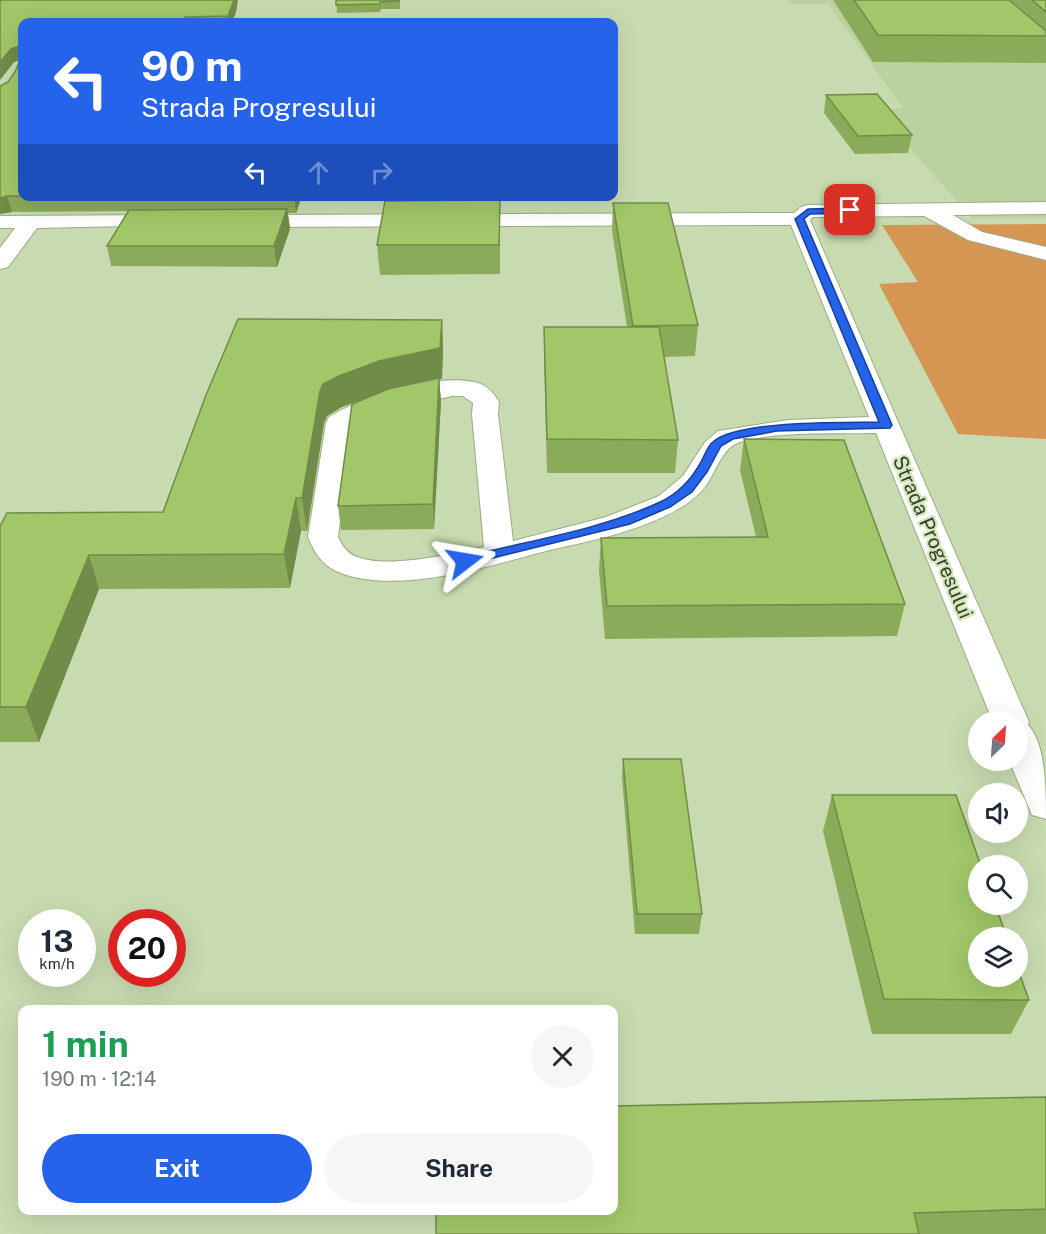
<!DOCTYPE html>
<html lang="en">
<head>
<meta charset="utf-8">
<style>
  body { margin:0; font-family:"Public Sans",sans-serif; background:#f6f6f7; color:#1f2937; height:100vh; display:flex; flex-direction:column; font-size:22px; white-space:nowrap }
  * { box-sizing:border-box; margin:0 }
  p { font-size:20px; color:#747a83 }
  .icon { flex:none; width:33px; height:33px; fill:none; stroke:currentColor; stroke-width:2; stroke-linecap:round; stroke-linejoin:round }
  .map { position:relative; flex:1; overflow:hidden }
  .sheet { position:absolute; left:18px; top:1005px; width:600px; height:210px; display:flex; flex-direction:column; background:#fff; border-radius:12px; box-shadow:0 6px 24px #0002 }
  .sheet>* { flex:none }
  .banner { position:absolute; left:18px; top:18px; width:600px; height:183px; border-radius:12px; box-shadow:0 6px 24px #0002; background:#2563eb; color:#fff; overflow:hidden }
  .needle { width:39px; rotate:25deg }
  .tools { position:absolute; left:968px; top:711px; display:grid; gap:12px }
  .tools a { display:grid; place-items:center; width:60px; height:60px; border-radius:50%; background:#fff; box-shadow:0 6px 24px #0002; font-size:30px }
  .speed { position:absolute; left:18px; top:909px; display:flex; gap:12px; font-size:30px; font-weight:700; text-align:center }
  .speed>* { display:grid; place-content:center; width:78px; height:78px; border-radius:50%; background:#fff; box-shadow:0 6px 24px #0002; line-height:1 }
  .speed small { font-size:15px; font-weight:400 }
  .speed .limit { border:9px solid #d22; background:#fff; color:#111 }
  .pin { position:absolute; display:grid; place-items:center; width:51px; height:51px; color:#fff; margin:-26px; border-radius:12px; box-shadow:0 3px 9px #0006 }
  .me { position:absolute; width:66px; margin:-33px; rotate:76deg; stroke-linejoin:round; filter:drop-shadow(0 0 4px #0008) }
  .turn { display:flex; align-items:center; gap:21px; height:126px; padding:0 24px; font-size:27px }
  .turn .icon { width:78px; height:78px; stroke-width:2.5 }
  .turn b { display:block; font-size:42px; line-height:51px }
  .lanes { display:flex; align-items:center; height:57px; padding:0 24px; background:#0003; justify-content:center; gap:30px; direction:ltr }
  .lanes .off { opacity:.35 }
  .round { display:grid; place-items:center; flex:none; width:63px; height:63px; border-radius:32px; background:#f6f6f7 }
  .head { display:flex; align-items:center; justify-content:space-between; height:102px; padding:0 24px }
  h1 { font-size:36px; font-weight:700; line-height:45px; color:#1e9e55 }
  .primary-button { display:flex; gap:12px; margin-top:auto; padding:12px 24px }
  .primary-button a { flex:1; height:69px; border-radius:36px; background:#2563eb; color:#fff; font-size:24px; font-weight:700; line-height:69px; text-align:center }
  .primary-button a+a { background:#f6f6f7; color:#1f2937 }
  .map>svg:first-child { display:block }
  .built { fill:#bbd19f }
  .green { fill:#d49652 }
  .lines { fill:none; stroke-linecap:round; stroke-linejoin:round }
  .minor-casing { stroke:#9aac83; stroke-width:2 }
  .minor { fill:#fff; fill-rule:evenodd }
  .wall { fill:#8aab59 }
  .shaded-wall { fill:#718b49 }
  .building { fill:#a1c768; stroke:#718b49; stroke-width:1.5 }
  .route { fill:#2563eb; stroke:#184099; stroke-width:1.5 }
  .labels { text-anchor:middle; stroke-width:4.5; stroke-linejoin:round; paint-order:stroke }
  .street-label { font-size:20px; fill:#363e2c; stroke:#d4e8bc }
</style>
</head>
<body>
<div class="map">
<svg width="1046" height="1234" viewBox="0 0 1046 1234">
  <rect width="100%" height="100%" fill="#c8dbb0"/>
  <path class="built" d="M787 0H1046V218H972L875 109 903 108 828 4H790Z"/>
  <path class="green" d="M1046 224V439L958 434 879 284 918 282 882 225Z"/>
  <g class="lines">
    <defs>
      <path id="minor" d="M1046 202V214L953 215 982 232 1046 247V260L968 240 924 216 813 217 810 220 1029 722 1028 725C1046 743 1046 792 1046 819L1032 815 1009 760H1017V722H993L876 433C836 434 777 431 740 442 723 447 716 471 707 484 700 494 690 502 680 508 641 531 594 540 550 550 492 565 393 597 336 571 322 565 313 550 308 537L326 423 329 417C361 397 447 369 483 385 490 389 495 395 499 402L498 414 513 541 606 517 659 496 683 476 705 442 718 431 788 420 869 417 791 225 245 227 238 225 235 221 238 217 245 215 794 213 801 207 808 205ZM452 396H463L473 403 472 414 484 547C452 554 388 569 357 557 348 554 342 546 338 537L352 426 389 410Z
        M166 215 173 217 176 221 173 225 37 228 8 267 0 269V248L15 228H0V216Z"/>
    </defs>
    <use href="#minor" class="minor-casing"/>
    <use href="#minor" class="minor"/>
  </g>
  <path class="wall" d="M0 0 236 12 232 22H22V196H302L296 213H288L290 229 277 267 111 266 107 246 128 211 12 212 0 214V86L8 82 15 72 20 60 14 62 0 80Z
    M336 0H400V9H381L380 12 337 13Z
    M833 0H1046V63L873 62Z
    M826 95 912 135 908 153 855 154 824 113Z
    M614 151 617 163 616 181H614Z
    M384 196H500V274L380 275 377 245 385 204Z
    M613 203 698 325 695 356 664 357 678 440 675 473H547L544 358V327H627L612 231Z
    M442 320 443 350 442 379H439L441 401 434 529 341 530 338 506 382 392 342 407 327 416 324 423 307 531H301L290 588 99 589 39 742H0V526L163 512Z
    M744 439 905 604 897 636 605 639 599 570 601 538 756 537 740 470Z
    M623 759 702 914 699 934H635L622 778Z
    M832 795 1029 1000 1011 1034H872L823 831Z
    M1046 1097V1234H436Z"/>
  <path class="shaded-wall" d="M234 0H238L236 12 232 22H228V16Z
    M20 46 22 59 14 62 0 80V62L11 49Z
    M7 196 12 212 0 214V198Z
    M294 196H302L296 213 294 197Z
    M287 209 290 229 277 267 274 246Z
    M442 320 443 350 442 379H439L441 401 434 529 433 504 382 392 342 407 327 416 324 423 307 531 302 498 320 391 323 384Z
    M296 498 301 531 290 588 284 554Z
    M89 555 99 589 39 742 26 707Z"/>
  <path class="building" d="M0 0H234L228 16 185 17 184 22H22V196H7L0 198V86L8 82 15 72 20 60V46L11 49 0 62Z
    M336 0H399V1L380 2V4L336 5Z
    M854 0H1009L1046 31V36L878 35Z
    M1032 0H1046V12Z
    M877 94 912 135 858 136 826 95Z
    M614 151 617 163 614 164Z
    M141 196H294L140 198Z
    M390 196H500V197L389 198Z
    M500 200 499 245H377L385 201Z
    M613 203H668L698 325 633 326Z
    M287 209 274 246H107L129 210Z
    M238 319 442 320 440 348 379 361 339 376 323 384 320 391 302 498H296L284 554 89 555 26 707H0V526L7 513 163 512 206 395Z
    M544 327H659L678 440 547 439Z
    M439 378 433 504 338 506 352 404 388 389Z
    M744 439 844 440 905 604 607 606 601 538 768 537Z
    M623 759H681L702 914H637Z
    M832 795H956L981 866H978V904H995L1007 938H978V976H1017V967L1029 1000 884 999Z
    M1046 1097V1209L914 1213 919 1234H436V1210H614V1106Z"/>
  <path class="route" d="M808 209 850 208 854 210 850 213 810 214 804 219 892 425 890 428 777 431 733 439 721 446 707 472 692 492 670 507 630 524 465 565 461 564 459 561 461 558C526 541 596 531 658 503 678 494 692 479 702 460 705 454 708 445 714 441 741 420 843 423 879 422L795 219Z"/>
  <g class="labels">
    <g class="street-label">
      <text transform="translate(933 537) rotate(67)" y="7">Strada Progresului</text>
    </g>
  </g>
</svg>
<div class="tools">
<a><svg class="needle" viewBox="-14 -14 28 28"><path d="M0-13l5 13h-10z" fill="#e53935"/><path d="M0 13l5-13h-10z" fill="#747a83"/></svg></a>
<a><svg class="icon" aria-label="sound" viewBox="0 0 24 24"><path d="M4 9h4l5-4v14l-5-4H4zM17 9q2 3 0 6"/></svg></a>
<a><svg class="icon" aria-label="search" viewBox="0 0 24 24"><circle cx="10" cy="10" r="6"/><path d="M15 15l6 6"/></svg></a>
<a><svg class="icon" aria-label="layers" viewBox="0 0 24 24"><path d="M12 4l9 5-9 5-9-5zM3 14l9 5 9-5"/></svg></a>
</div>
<div class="speed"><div>13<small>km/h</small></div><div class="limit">20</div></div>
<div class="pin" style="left:850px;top:210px;background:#d93025"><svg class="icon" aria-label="arrive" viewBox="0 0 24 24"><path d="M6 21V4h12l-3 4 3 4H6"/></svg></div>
<svg class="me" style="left:465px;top:561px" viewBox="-20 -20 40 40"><path d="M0-17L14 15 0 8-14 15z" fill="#2563eb" stroke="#fff" stroke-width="4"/></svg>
<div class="banner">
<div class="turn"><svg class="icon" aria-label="left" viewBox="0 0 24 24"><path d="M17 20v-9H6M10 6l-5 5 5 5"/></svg><div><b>90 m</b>Strada Progresului</div></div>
<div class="lanes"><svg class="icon" aria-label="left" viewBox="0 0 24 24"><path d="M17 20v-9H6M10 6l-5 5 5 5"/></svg><svg class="icon off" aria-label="ahead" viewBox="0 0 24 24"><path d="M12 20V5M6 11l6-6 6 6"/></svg><svg class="icon off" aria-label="right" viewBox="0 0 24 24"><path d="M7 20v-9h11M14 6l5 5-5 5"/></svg></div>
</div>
<section class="sheet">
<div class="head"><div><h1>1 min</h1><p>190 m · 12:14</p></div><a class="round"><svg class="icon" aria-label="close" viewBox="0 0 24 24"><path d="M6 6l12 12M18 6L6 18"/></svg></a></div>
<div class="primary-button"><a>Exit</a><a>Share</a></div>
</section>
</div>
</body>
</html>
